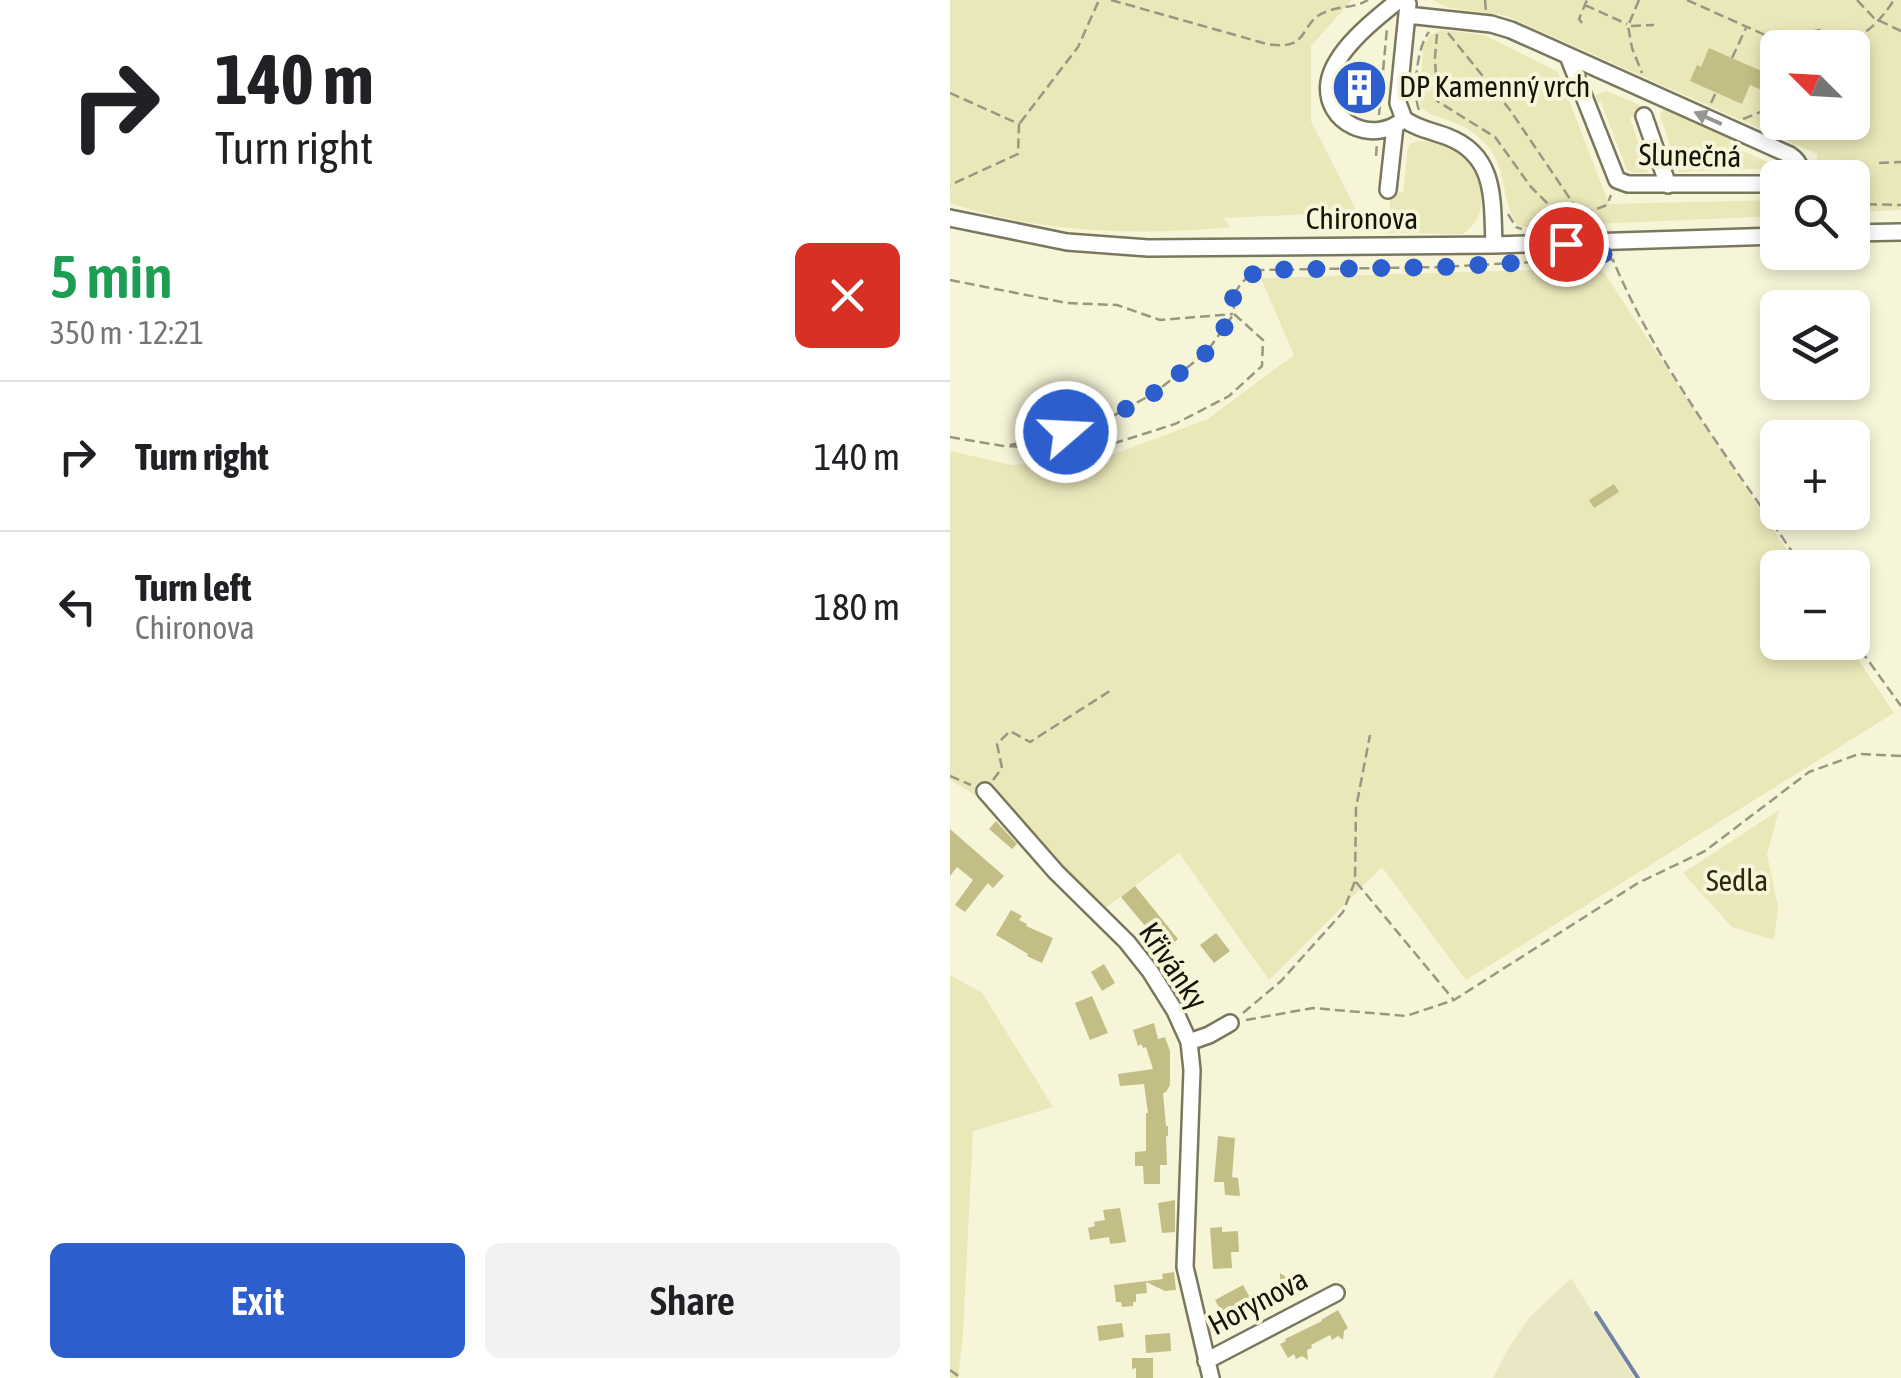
<!DOCTYPE html>
<html lang="en">
<head>
<meta charset="utf-8">
<style>
  body { margin:0; font-family:"Asap Condensed",sans-serif; background:#f2f2f2; color:#202124; height:100vh; display:flex; flex-direction:column; font-size:38px; white-space:nowrap }
  * { box-sizing:border-box; margin:0 }
  p { font-size:32px; color:#757577 }
  .icon { flex:none; width:55px; height:55px; fill:none; stroke:currentColor; stroke-width:2; stroke-linecap:round; stroke-linejoin:round }
  .map { position:relative; flex:1; overflow:hidden }
  .sheet { display:flex; flex-direction:column; background:#fff; width:950px }
  .sheet>* { flex:none }
  .top-card { background:#fff; color:#202124; overflow:hidden }
  .needle { width:65px; rotate:294deg }
  .tools { position:absolute; left:810px; top:30px; display:grid; gap:20px }
  .tools a { display:grid; place-items:center; width:110px; height:110px; border-radius:15px; background:#fff; box-shadow:0 5px 15px #0003; font-size:50px }
  .pin { position:absolute; display:grid; place-items:center; width:85px; height:85px; color:#fff; margin:-42px; border:5px solid #fff; border-radius:50%; box-shadow:0 2px 10px #0007 }
  .me { position:absolute; width:110px; margin:-55px; rotate:71deg; stroke-linejoin:round; filter:drop-shadow(0 0 8px #0008) }
  .turn { display:flex; align-items:center; gap:35px; height:210px; padding:0 50px; font-size:45px }
  .turn .icon { width:130px; height:130px; stroke-width:2.5 }
  .turn b { display:block; font-size:70px; line-height:85px }
  .round { display:grid; place-items:center; flex:none; width:105px; height:105px; border-radius:15px; background:#f2f2f2 }
  .head { display:flex; align-items:center; justify-content:space-between; height:170px; padding:0 50px }
  h1 { font-size:60px; font-weight:600; line-height:75px; color:#1e9e55 }
  .primary-button { display:flex; gap:20px; margin-top:auto; padding:20px 50px }
  .primary-button a { flex:1; height:115px; border-radius:15px; background:#2c5fcd; color:#fff; font-size:40px; font-weight:600; line-height:115px; text-align:center }
  .primary-button a+a { background:#f2f2f2; color:#202124 }
  ul { padding:0; list-style:none }
  li { display:flex; align-items:center; gap:30px; height:150px; padding:0 50px; border-top:2px solid #e0e0e0 }
  li div { flex:1 }
  li b { display:block; font-size:38px }
  li em { font-style:normal }
  main { display:flex; flex:1; min-height:0 }
  .map>svg:first-child { display:block }
  .built { fill:#eae8c4 }
  .green { fill:#eae7b9; fill-rule:evenodd }
  .lines { fill:none; stroke-linecap:round; stroke-linejoin:round }
  .stream { stroke:#7183a2; stroke-width:4 }
  .building { fill:#c3be85 }
  .minor-casing { stroke:#79785e; stroke-width:20 }
  .path { stroke:#989782; stroke-width:2.5; stroke-dasharray:10 5; stroke-linecap:butt }
  .minor { stroke:#fff; stroke-width:15 }
  .oneway { fill:#969591 }
  .route { stroke:#2c5fcd; stroke-width:18; stroke-dasharray:0 32.4 }
  .labels { text-anchor:middle; stroke-width:8; stroke-linejoin:round; paint-order:stroke }
  .poi-label { font-size:30px; fill:#15140a; stroke:#f7f5d8; text-anchor:start }
  .street-label { font-size:30px; fill:#15140a; stroke:#f7f5d8 }
  .park-label { font-size:30px; fill:#2d2a10; stroke:#f7f5d8 }
</style>
</head>
<body>
<main>
<section class="sheet">
<div class="top-card">
<div class="turn"><svg class="icon" aria-label="right" viewBox="0 0 24 24"><path d="M7 20v-9h11M14 6l5 5-5 5"/></svg><div><b>140 m</b>Turn right</div></div>
</div>
<div class="head"><div><h1>5 min</h1><p>350 m · 12:21</p></div><a class="round" style="background:#d93025;color:#fff"><svg class="icon" aria-label="close" viewBox="0 0 24 24"><path d="M6 6l12 12M18 6L6 18"/></svg></a></div>
<ul>
<li><svg class="icon" aria-label="right" viewBox="0 0 24 24"><path d="M7 20v-9h11M14 6l5 5-5 5"/></svg><div><b>Turn right</b></div><em>140 m</em></li>
<li><svg class="icon" aria-label="left" viewBox="0 0 24 24"><path d="M17 20v-9H6M10 6l-5 5 5 5"/></svg><div><b>Turn left</b><p>Chironova</p></div><em>180 m</em></li>
</ul>
<div class="primary-button"><a>Exit</a><a>Share</a></div>
</section>
<div class="map">
<svg width="951" height="1378" viewBox="0 0 951 1378">
  <rect width="100%" height="100%" fill="#f7f5d8"/>
  <path class="built" d="M621 1278 684 1378H543L559 1347 579 1318Z"/>
  <path class="green" d="M0 0H402L361 46V121L407 212 274 218 280 227C189 236 88 233 0 203Z
    M483 0H951V210L903 212 902 178 867 177V154L559 17C536 10 500 13 483 0ZM828 48H902V122H828Z
    M492 30 534 35 608 72 659 204 827 200V216L575 227 567 225C551 200 557 169 537 145 528 136 517 127 505 123 492 117 480 117 470 106L473 46 480 35Z
    M656 91 702 110 680 118 698 173H683L677 170 651 102 648 103 645 95Z
    M714 107 782 137 779 145 831 168 729 172 710 115Z
    M467 141C478 142 489 142 499 147 529 163 547 211 513 234L439 233 440 193 453 192 458 148 460 144Z
    M651 268 848 567 828 568V642L897 643 944 713 516 980 432 867 319 980 229 853 143 917C100 870 57 810 0 780V451L62 465 151 459 258 419 344 355 311 278Z
    M829 810 817 854 828 907 824 940 782 927 733 873Z
    M0 975 32 993 103 1107 23 1131 13 1334 8 1378H0Z"/>
  <g class="lines">
    <path class="stream" d="M646 1313 688 1378"/>
  </g>
  <path class="building" d="M828 47V97L800 85 792 104 740 81 747 65 751 67 759 48 816 73Z
    M401 68 423 70 420 104 398 102Z
    M664 484 669 492 644 508 639 500Z
    M46 821 67 844 62 849 39 829Z
    M0 829 54 876 43 888 38 883 15 912 5 905 23 880 7 867 0 876Z
    M185 886 228 939 215 950 171 897Z
    M61 910 72 916 69 920 77 924 76 926 103 938 92 963 77 956 78 954 46 935Z
    M266 933 280 951 264 963 250 945Z
    M154 964 165 983 152 991 141 972Z
    M142 996 158 1033 140 1040 125 1003Z
    M204 1023 208 1039 215 1037 220 1051V1085L216 1092 213 1093 216 1126H218V1136H216L217 1165H210V1184H194L193 1166H185V1152L196 1151V1113H198L194 1084 170 1086 168 1074 203 1069 196 1047 193 1048 191 1044 188 1046 183 1030Z
    M268 1136 285 1138 282 1177 288 1178 290 1196 275 1195 274 1182H264Z
    M225 1200V1232L212 1233 208 1203Z
    M170 1208 176 1242 160 1244 159 1237 140 1240 138 1228 145 1226 144 1222 155 1220 153 1210Z
    M272 1227V1232L288 1231 289 1252H281L282 1268 263 1269 260 1228Z
    M224 1272 226 1290 215 1291 196 1282 197 1293 186 1294V1302H183V1306L172 1307 171 1302H166L164 1285 213 1279 212 1274Z
    M330 1273 338 1278 342 1275 352 1293 328 1304 320 1291 326 1287 324 1283 330 1280Z
    M293 1285 302 1301 291 1307 297 1318 283 1314 279 1326 265 1300Z
    M388 1310 398 1328 394 1331 393 1340 388 1336 382 1340 380 1335 361 1345 362 1348 357 1350 358 1360 352 1356 346 1359 344 1354 338 1358 330 1344 336 1341 335 1339 372 1321 371 1320Z
    M172 1323 174 1337 149 1341 147 1326Z
    M220 1333 221 1351 196 1353 195 1335Z
    M182 1358H203V1378H186V1368L182 1369Z"/>
  <g class="lines">
    <defs>
      <path id="minor" d="M449 0C425 19 384 51 379 82 373 123 424 146 454 119
        M457 15 541 24 561 30 840 155C849 161 852 168 848 178
        M618 56 667 180 678 184H828
        M694 116 718 185
        M454 119C467 129 483 131 498 137 547 156 542 201 544 245
        M454 119 448 103 458 4
        M438 190 445 126
        M0 218 117 242 198 248 544 245 828 236
        M902 233 951 232
        M35 791 106 872 177 942 200 971 225 1011 239 1042 242 1070 235 1267 261 1378
        M239 1042 259 1035 280 1023
        M256 1361 386 1293"/>
    </defs>
    <use href="#minor" class="minor-casing"/>
    <path class="path" d="M161 0 317 44C363 52 347 21 378 11 391 6 405 8 418 0
      M535 0 536 11
      M689 0 678 26 682 48 692 73
      M737 0 844 48
      M907 0 924 18 951 31
      M635 5 677 24
      M632 23 629 19 637 0
      M681 26 704 25
      M498 33 560 110 631 215 636 225
      M487 34 485 57 487 101 545 137 581 187 623 229
      M855 48 865 31 870 30 901 40C921 31 932 18 944 0
      M782 58 796 28
      M0 93 69 124 68 154 0 185
      M761 103 766 92
      M415 106 429 107
      M469 110C462 93 467 46 479 32
      M429 115 437 28
      M793 119 828 105
      M70 123 128 47 149 0
      M818 128 827 108
      M426 156 427 143
      M929 163 951 162
      M902 204 951 205
      M558 214 566 227 572 229
      M633 214 657 205 661 195
      M656 258 663 260C709 370 787 469 853 568
      M0 280 117 303 167 305 210 320 283 314
      M0 437 53 446 146 449 225 424 279 396 312 366 313 340 284 314C283 289 288 283 309 270L492 267 655 258 654 256
      M60 445 147 425 204 393 256 353 283 315
      M902 638 951 706
      M0 776 21 785
      M43 780 52 768 47 744 60 731 80 742 163 689
      M406 882 503 999
      M293 1013 331 981 393 912 405 881 406 808 420 735
      M296 1020 363 1008 456 1016 504 1000 688 883 755 851 859 772 909 754 951 756
      M0 1370 11 1378"/>
    <use href="#minor" class="minor"/>
  </g>
  <defs><path id="oneway-solid" d="M-6-.8H1V-3.2L6.5 0L1 3.2V.8H-6Z" transform="scale(2.5)"/></defs>
  <use class="oneway" href="#oneway-solid" transform="translate(758 118) rotate(-156)"/>
  <g class="lines">
    <path class="route" d="M116 432 147 425 204 393 256 353 284 314 283 295 293 280 310 270 492 267 654 258 652 243 616 244"/>
  </g>
  <defs>
    <symbol id="building-disc" viewBox="-11 -11 22 22"><circle r="9.5" fill="#2c5fcd" stroke="#f7f5d8"/><path d="M-4-6H4V6H1V3H-1V6H-4ZM-2.5-4.3h1.7v1.8h-1.7ZM.8-4.3h1.7v1.8H.8ZM-2.5-1h1.7V.8h-1.7ZM.8-1h1.7V.8H.8Z" fill="#fff"/></symbol>
  </defs>
  <g fill-rule="evenodd">
    <use href="#building-disc" x="378" y="56" width="63" height="63"/>
  </g>
  <g class="labels">
    <g class="poi-label">
      <text x="449" y="97">DP Kamenný vrch</text>
    </g>
    <g class="street-label">
      <text transform="translate(740 156) rotate(1)" y="10">Slunečná</text>
      <text x="412" y="229">Chironova</text>
      <text transform="translate(223 966) rotate(56)" y="10">Křivánky</text>
      <text transform="translate(308 1302) rotate(-28)" y="10">Horynova</text>
    </g>
    <g class="park-label">
      <text x="787" y="891">Sedla</text>
    </g>
  </g>
</svg>
<div class="tools">
<a><svg class="needle" viewBox="-14 -14 28 28"><path d="M0-13l5 13h-10z" fill="#e53935"/><path d="M0 13l5-13h-10z" fill="#757577"/></svg></a>
<a><svg class="icon" aria-label="search" viewBox="0 0 24 24"><circle cx="10" cy="10" r="6"/><path d="M15 15l6 6"/></svg></a>
<a><svg class="icon" aria-label="layers" viewBox="0 0 24 24"><path d="M12 4l9 5-9 5-9-5zM3 14l9 5 9-5"/></svg></a>
<a>+</a>
<a>−</a>
</div>
<div class="pin" style="left:616px;top:244px;background:#d93025"><svg class="icon" aria-label="arrive" viewBox="0 0 24 24"><path d="M6 21V4h12l-3 4 3 4H6"/></svg></div>
<svg class="me" style="left:116px;top:432px" viewBox="-20 -20 40 40"><circle r="17" fill="#2c5fcd" stroke="#fff" stroke-width="3"/><path d="M0-11L8 9 0 5-8 9z" fill="#fff"/></svg>
</div>
</main>
</body>
</html>
